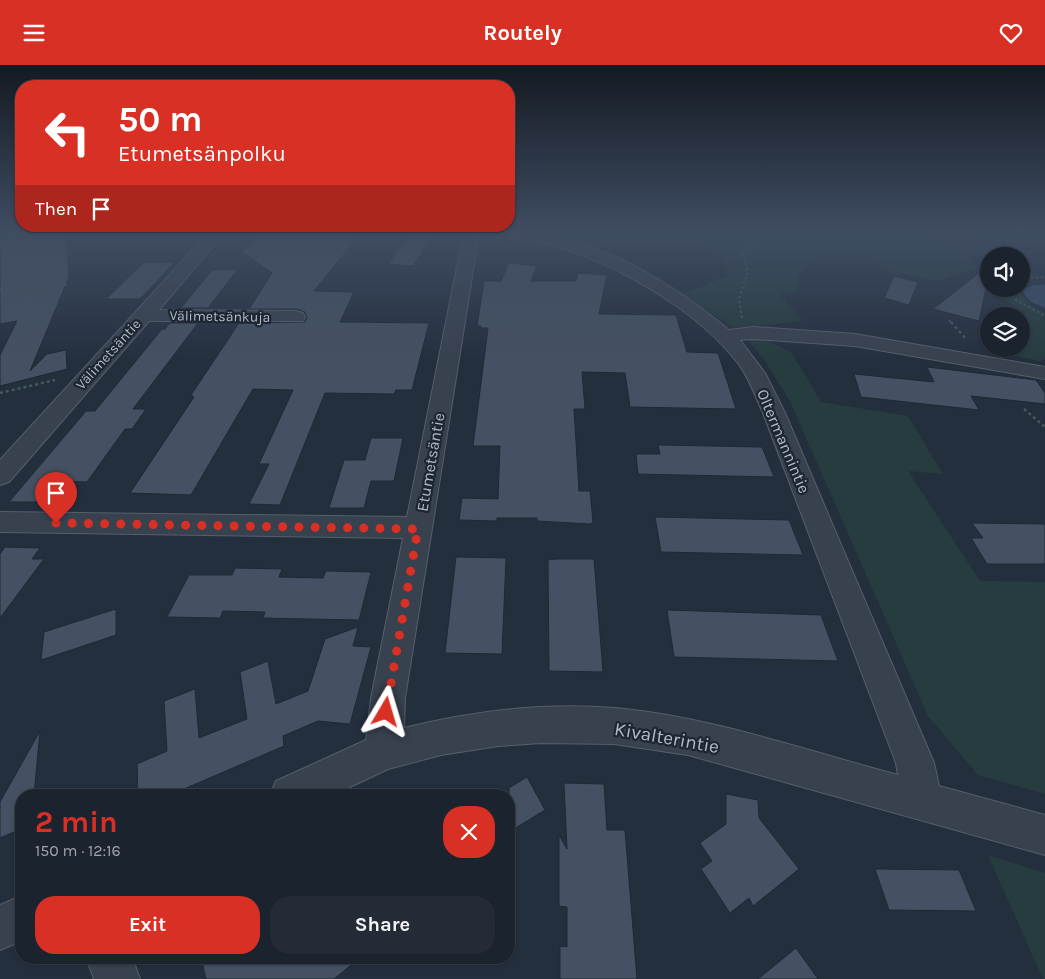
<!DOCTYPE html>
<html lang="en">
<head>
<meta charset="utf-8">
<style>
  body { margin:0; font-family:Karla,sans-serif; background:#242b36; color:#f1f3f6; height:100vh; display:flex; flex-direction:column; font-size:19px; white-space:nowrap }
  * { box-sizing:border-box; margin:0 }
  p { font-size:16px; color:#a0a4aa }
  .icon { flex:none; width:28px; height:28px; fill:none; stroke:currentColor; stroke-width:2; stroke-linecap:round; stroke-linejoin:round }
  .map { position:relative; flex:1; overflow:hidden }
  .side { position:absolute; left:15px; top:724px; width:500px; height:175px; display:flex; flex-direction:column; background:#1b232e; border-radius:20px; box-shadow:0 1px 4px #0004,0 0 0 1px #39404a }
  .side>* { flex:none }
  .banner { position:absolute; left:15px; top:15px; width:500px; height:152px; border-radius:20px; box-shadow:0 1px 4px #0004,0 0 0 1px #39404a; background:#d93025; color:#fff; overflow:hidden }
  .controls { position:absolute; left:980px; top:182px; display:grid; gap:10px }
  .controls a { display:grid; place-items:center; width:50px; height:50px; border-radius:50%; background:#1b232e; box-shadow:0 1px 4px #0004,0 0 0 1px #39404a; font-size:25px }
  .pin { position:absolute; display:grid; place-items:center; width:42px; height:42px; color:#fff; margin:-51px -21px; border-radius:50% 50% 50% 0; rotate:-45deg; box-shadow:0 0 5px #0007 }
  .pin .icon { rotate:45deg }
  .me { position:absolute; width:55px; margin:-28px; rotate:7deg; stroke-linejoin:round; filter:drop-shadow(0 0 4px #0008) }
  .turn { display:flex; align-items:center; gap:18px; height:105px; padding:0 20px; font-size:22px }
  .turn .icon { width:65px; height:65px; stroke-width:2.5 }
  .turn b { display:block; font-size:35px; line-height:42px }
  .then { display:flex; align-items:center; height:48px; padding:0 20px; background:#0003; gap:10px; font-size:19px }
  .round { display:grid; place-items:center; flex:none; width:52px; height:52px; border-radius:20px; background:#242b36 }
  .head { display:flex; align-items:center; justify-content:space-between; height:85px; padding:0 20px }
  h1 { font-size:30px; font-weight:700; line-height:38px; color:#d93025 }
  .primary-button { display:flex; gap:10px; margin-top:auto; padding:10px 20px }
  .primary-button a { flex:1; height:58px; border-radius:20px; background:#d93025; color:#fff; font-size:20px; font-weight:700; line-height:58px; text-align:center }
  .primary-button a+a { background:#242b36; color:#f1f3f6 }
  header { display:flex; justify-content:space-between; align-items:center; height:65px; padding:0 20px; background:#d93025; color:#fff; font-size:22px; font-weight:700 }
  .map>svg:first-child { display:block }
  .green { fill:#263c3f }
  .water { fill:#394c67 }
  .building { fill:#455162; stroke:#1f2835 }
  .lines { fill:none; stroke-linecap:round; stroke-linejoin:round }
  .minor-casing { stroke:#565f6c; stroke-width:2 }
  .path-far1 { stroke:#44595c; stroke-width:2; stroke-dasharray:2.5 2.5; stroke-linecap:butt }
  .path { stroke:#44595c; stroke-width:2.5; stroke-dasharray:3 3; stroke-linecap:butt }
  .minor { fill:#38414e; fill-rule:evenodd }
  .route { stroke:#d93025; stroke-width:9; stroke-dasharray:0 16.2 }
  .labels { text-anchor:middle; stroke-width:4.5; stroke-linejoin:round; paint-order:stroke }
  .far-street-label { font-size:14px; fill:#b4bcc9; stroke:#1d2633 }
  .street-label { font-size:16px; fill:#b4bcc9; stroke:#1d2633 }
  .near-street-label { font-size:19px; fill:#b4bcc9; stroke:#1d2633 }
</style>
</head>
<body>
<header><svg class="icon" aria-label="menu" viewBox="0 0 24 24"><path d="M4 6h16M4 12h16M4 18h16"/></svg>Routely<svg class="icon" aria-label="heart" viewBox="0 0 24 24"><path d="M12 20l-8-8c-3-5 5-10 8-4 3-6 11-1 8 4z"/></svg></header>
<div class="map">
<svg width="1045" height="914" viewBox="0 0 1045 914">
  <rect width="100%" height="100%" fill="#242f3e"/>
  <path class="green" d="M672 167H910L950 179 1036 186 1028 191 1009 189 1008 191 984 192 980 186H964L977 203 958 208 939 217 887 205 869 195 827 186 799 209 797 227 779 229 803 256 734 263 682 229 730 210 721 190Z
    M999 167H1045V177L996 178 970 172Z
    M980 223 1015 224 1033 241 1045 247V292L1042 297 983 283 989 278V284H1021V251L1026 248 1007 236 979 226Z
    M765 274 792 288 821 337 908 351 943 409 908 406 980 516 1045 517V729L978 710 928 651 790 336 764 295 748 275Z
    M988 790 1045 808V914H1043Z"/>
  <path class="water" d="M1034 220H1045V243L1031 237 1023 228 1026 223Z"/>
  <path class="building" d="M3 167H66L69 212 30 306 47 289 66 285 67 304 0 321V290L17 256 0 259V178Z
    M263 167H362L314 226 354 227 340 257 429 258 412 325H396L394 329 325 328 280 440 249 439 269 399H259L293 325 253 324 191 430 130 428 194 332 191 330 239 258 305 257 307 253 305 247 297 244H249L272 208 241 186Z
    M410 169 433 170 413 201 388 199Z
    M144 197H175L140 234H106Z
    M509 198 537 201 531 216H576L578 208 607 210 599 249 676 250 687 287 718 288 736 344 630 342 625 308 582 307 585 344H574L579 426H590L593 456 591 459 537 456V453H497V456L459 455 462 433 498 434 500 381H473L488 263H480L481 261H477L484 216H501Z
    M989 200V210L979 256 933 244Z
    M238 204 208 243H181L212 205Z
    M894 211 918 217 909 240 884 233Z
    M170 258H198L133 344H146L132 364H125L87 417 52 416 36 437H9L86 346H95L162 264H165Z
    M927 302 1036 315 1045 328V339L971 331 979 345 861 332 854 309 934 317Z
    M371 373H403L394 416H371L364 443H329L344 395H365Z
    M658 380 762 382 774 412 638 409 636 389H660Z
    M655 452 789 455 803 490 661 487Z
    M972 458 1045 459V499H987L971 473H983Z
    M5 482 40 483 32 494H44L0 553V489Z
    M456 492 506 493 502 589 445 588Z
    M555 494H594L603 607 549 606 548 495Z
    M235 503 282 504 279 512 323 513 326 506 371 507 359 555 263 553 265 547 223 546 220 553 167 552 189 510H232Z
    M116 544V570L41 595 44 567Z
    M667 545 821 550 838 596 674 592Z
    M358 562 353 581 371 582 350 659 318 656 283 671 284 681 170 730H138L137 699 167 686 164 636 195 624 199 673 247 654 240 607 268 596 276 639 308 626 325 574Z
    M40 666 34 730H21V764L0 773V737Z
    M527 712 545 745 509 767V723Z
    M564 718 604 719 607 765H625L637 914H560V881L567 882V842L559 841V770L567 784Z
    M726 729 758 735 759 753 799 804 753 841 749 833 730 848 701 804 712 796 700 778 726 759Z
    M875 804 959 805 976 846 889 845Z
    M796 883 818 914H758Z
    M201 892H361L334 914H206Z"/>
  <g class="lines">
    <defs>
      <path id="minor" d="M209 167H225L159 245 296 246 303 248 305 252 303 256H149L9 417 0 420V395Z
        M464 167C487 167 511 165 533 168 605 176 674 220 729 265L753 262 855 269 1045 302V314L855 281 753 274 740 275 765 308 785 348 934 698 939 721 1045 750V790L688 690 614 679 541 678 498 681 441 690 388 704 333 730H270L276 716 366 675 371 633 403 473 0 467V447L407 452ZM479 168 486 172C510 173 534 175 557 182 618 199 699 247 737 297 749 312 755 331 763 348L896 698 898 710C808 686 708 651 615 643 544 637 472 646 404 663L405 633Z
        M21 831V876L0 885V840Z
        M86 892H132L140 914H94Z"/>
    </defs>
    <use href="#minor" class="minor-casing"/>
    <path class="path-far1" d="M1021 205 1035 212
      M1021 214 1045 212
      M968 220 989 221
      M0 224 34 229
      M1004 224 1016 235 1045 251
      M26 237 27 233 53 220H67
      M742 253 739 234 748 206 742 188 763 171 778 167
      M949 255 952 259"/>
    <path class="path" d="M951 257 967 275
      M0 328 55 315
      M1024 344 1045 362"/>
    <use href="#minor" class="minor"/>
  </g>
  <linearGradient id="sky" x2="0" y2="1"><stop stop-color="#141a22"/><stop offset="0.57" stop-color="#3f4d63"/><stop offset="1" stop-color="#3f4d63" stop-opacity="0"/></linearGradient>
  <rect width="1045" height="295" fill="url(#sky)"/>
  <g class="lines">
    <path class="route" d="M56 458 418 464 386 647"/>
  </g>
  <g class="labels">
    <g class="far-street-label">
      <text transform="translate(220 251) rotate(1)" y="5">Välimetsänkuja</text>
      <text transform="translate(108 289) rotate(-48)" y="5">Välimetsäntie</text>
    </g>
    <g class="street-label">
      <text transform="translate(784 376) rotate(67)" y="6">Oltermannintie</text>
      <text transform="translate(430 397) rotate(-80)" y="6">Etumetsäntie</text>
    </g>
    <g class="near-street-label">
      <text transform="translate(667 672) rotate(10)" y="7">Kivalterintie</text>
    </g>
  </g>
</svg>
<div class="controls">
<a><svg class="icon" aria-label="sound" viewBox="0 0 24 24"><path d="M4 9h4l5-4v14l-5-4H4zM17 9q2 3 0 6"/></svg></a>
<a><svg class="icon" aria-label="layers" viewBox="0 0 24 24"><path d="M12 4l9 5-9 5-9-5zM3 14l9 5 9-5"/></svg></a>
</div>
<div class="pin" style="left:56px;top:458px;background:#d93025"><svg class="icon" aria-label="arrive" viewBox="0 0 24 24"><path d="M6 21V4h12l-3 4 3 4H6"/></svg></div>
<svg class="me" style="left:386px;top:647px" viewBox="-20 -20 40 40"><path d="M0-17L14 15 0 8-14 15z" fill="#d93025" stroke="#fff" stroke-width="4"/></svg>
<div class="banner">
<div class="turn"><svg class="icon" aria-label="left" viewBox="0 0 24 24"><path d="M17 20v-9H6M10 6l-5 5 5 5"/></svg><div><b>50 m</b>Etumetsänpolku</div></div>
<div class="then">Then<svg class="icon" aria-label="arrive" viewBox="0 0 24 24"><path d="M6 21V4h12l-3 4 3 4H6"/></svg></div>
</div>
<section class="side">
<div class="head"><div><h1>2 min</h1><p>150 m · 12:16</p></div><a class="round" style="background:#d93025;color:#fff"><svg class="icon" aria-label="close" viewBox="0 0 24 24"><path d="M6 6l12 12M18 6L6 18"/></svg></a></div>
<div class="primary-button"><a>Exit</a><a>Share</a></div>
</section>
</div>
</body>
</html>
